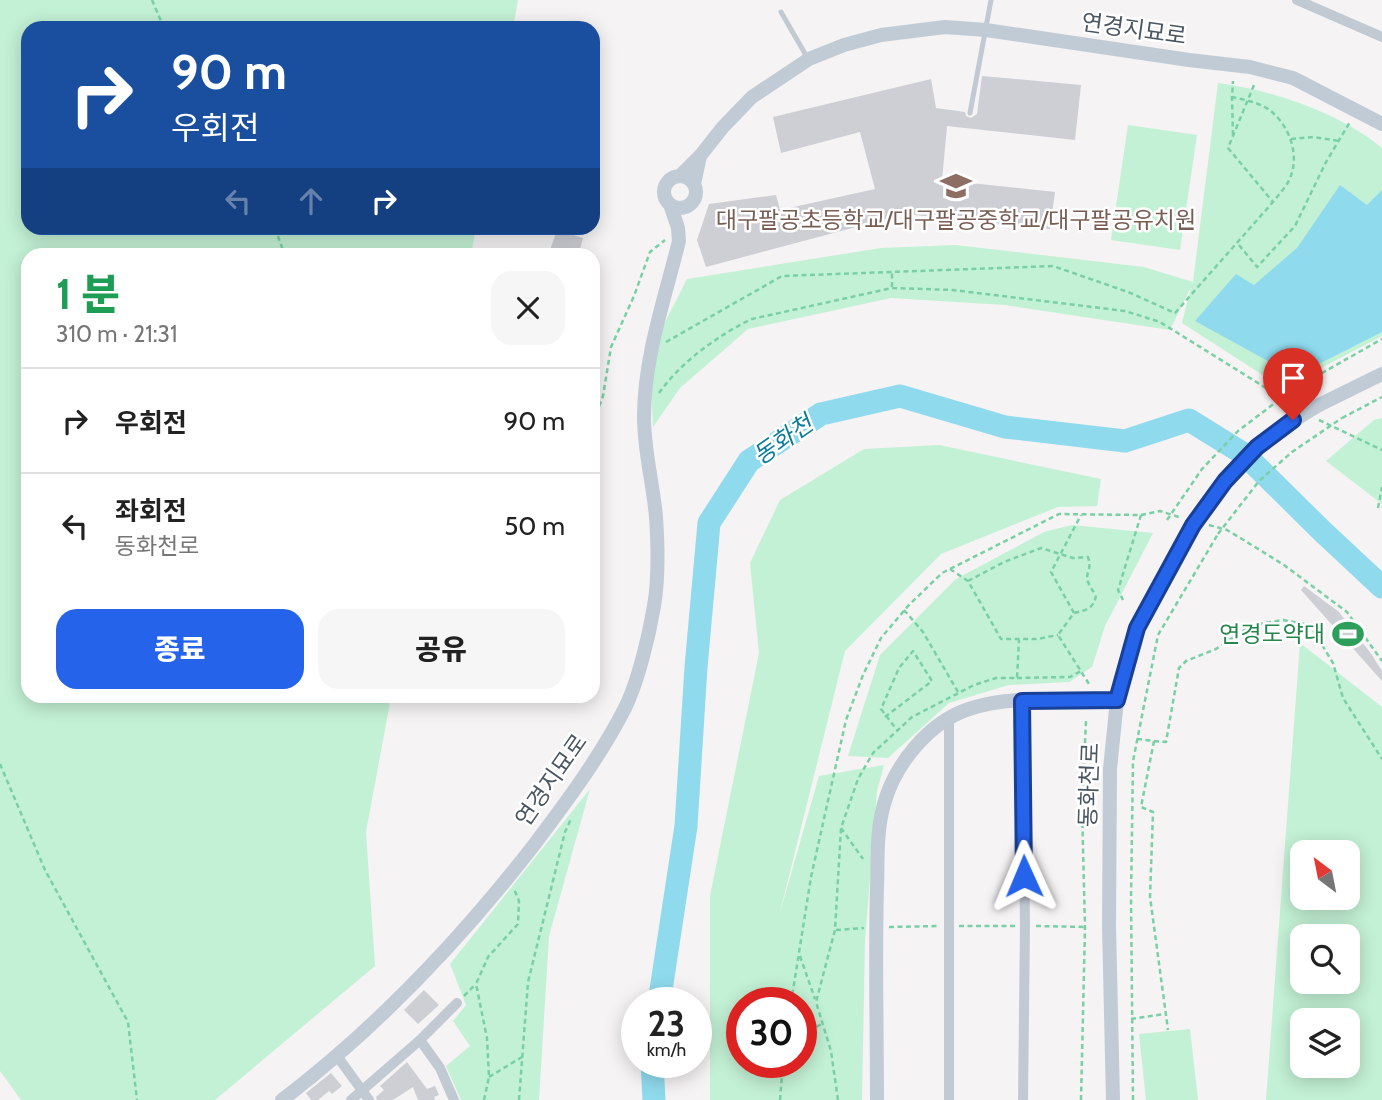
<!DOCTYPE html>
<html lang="ko">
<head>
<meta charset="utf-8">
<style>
  body { margin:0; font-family:Cabin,"Noto Sans KR",sans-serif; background:#f6f6f6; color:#222; height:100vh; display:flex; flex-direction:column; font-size:26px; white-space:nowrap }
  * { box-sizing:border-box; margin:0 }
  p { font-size:23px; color:#767676 }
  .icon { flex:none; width:38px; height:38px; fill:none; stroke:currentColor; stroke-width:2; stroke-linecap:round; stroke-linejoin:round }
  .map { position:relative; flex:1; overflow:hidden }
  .side { position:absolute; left:21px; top:248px; width:579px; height:455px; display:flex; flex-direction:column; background:#fff; border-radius:21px; box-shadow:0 4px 18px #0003 }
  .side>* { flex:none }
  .hud { position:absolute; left:21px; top:21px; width:579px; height:214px; border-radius:21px; box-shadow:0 4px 18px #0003; background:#1a4fa0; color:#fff; overflow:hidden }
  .needle { width:46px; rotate:328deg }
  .fabs { position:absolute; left:1290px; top:840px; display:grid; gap:14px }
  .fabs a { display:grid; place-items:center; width:70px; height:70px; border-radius:14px; background:#fff; box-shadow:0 4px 18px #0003; font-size:35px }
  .speed { position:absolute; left:621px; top:987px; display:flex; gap:14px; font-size:35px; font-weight:700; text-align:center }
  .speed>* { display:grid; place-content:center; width:91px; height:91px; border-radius:50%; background:#fff; box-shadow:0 4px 18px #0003; line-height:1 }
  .speed small { font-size:18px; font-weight:400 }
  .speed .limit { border:10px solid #d22; background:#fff; color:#111 }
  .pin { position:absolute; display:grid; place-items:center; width:60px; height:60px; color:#fff; margin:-72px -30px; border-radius:50% 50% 50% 0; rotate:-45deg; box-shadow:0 0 7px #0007 }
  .pin .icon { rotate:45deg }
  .me { position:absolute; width:77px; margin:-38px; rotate:359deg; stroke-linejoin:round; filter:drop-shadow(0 0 5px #0008) }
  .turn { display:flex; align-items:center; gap:24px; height:147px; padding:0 35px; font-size:32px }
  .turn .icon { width:91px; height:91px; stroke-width:2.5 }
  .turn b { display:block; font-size:49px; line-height:60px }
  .lanes { display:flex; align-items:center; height:66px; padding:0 35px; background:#0003; justify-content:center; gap:35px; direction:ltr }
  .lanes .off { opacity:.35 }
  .round { display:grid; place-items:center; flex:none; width:74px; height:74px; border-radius:21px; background:#f6f6f6 }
  .head { display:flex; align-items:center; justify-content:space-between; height:119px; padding:0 35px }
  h1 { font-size:42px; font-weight:800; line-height:52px; color:#1e9e55 }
  .button { display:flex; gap:14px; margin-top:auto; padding:14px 35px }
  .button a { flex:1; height:80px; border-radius:21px; background:#2563eb; color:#fff; font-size:28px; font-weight:800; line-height:80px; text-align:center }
  .button a+a { background:#f6f6f6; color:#222 }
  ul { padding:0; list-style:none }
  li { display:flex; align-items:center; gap:21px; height:105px; padding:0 35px; border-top:2px solid #e0e0e0 }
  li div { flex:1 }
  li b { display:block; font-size:26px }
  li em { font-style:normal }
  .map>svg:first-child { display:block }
  .green { fill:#c3f1d5; fill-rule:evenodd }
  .water { fill:#90daee }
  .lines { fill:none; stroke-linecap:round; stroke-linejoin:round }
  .river { stroke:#90daee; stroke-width:23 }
  .building { fill:#cdcfd5 }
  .path { stroke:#7ad0a6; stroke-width:2.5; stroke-dasharray:5 3.5; stroke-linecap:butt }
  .lane { stroke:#c1cad2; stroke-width:5 }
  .street { stroke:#c1cad2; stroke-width:10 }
  .secondary { stroke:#c1cbd6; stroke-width:14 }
  .path-bridge { stroke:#7ad0a6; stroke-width:2.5; stroke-dasharray:5 3.5; stroke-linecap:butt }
  .secondary-bridge { stroke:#c1cbd6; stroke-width:14 }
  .route-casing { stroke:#184099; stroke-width:18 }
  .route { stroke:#2563eb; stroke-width:12 }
  .labels { text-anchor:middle; stroke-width:5; stroke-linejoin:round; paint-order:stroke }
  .street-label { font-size:23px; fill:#4a5661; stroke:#fff }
  .education-label { font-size:23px; fill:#785e54; stroke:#fff }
  .leisure-label { font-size:23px; fill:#27864d; stroke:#fff; text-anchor:end }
  .water-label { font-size:24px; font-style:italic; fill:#0c7c9b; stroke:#fff }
</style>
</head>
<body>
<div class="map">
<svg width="1382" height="1100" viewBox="0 0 1382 1100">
  <rect width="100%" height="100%" fill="#f5f3f3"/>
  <path class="green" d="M0 0H518L513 28H28V228H476L471 255 28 256V696L391 697 366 832 375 966 215 1100H21L0 1071Z
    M1218 83C1272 90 1341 113 1382 148V336L1283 388 1182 323 1191 287 1170 330 1005 305 891 298 748 329 680 388 653 427 651 385 660 332 687 279 881 248 956 245 1144 267 1193 282Z
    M1128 125 1197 135 1180 250 1111 240Z
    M1382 418V504L1326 461 1374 420Z
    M939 445 1101 479 1097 506 1058 507 941 554 845 651 779 916 819 776 884 765 877 791 865 940 862 1100H710V896L759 653 750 563 780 500 864 449ZM742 1003H802V1062H742Z
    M1072 525 1153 533 1105 626 1092 667 1069 682 1009 685 949 703 888 758 848 756 880 655 956 579 1044 532Z
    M1300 643 1382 707V1100H1266ZM1302 852H1348V898H1302ZM1302 936H1348V982H1302ZM1302 1020H1348V1066H1302Z
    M590 789 549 936 539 1100H461L446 1066 470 1046 453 1021 466 1005 450 964Z
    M1190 1029 1198 1100H1146L1139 1034Z"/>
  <path class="water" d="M1340 185 1367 205 1382 190V332L1295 376 1195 321 1236 274 1254 285 1297 248Z"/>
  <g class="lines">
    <path class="river" d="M659 1003 686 826 696 667 709 523 749 461 821 414 900 396 1005 427 1125 441 1189 420 1244 454 1322 531 1382 587
      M652 1062 654 1100"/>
  </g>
  <path class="building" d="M982 76 1081 85 1075 140 947 126 942 180 1055 192 1050 229 905 214 706 267 697 240 709 204 776 195 780 210 875 189 860 132 781 153 773 117 931 79 936 108 965 112 966 116 971 118 977 114Z
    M557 230 583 238 578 256H548Z
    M1304 586 1339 612 1372 655 1382 671V681L1301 590Z
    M424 990 439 1005 418 1024 404 1010Z
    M407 1062 427 1089 435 1086 439 1095 434 1097 435 1100H418L413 1087 393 1100H377L376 1097 384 1090 380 1086Z
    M331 1073 342 1086 332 1094 329 1091 318 1100H311L306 1093Z"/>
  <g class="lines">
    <path class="path" d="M152 0 164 28
      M1254 85 1228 148 1273 202
      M1233 135 1232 97 1233 81
      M1291 139 1313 137 1339 141
      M275 228 285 256
      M1239 245 1257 267 1295 226 1326 162 1350 122
      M892 287V273
      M666 342 782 276 1053 266 1128 292 1175 313 1273 202C1278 196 1283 190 1287 184 1301 161 1292 130 1273 113 1263 103 1245 100 1232 97
      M1292 390 1382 339
      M659 393C681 362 718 335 752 319L892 288 953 290 1125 311 1160 322 1295 406
      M1342 418 1382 397
      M1319 420 1382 450
      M593 422 603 396 611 347 634 296 650 252 665 240
      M1378 508 1382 487
      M1141 515 1160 511 1182 518
      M1209 525 1227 530 1242 539 1284 565 1347 612 1382 661
      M950 569 968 581 1001 639H1037L1058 635
      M968 581 1004 562 1041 548 1073 558 1088 557C1094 575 1078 572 1096 595 1094 609 1086 610 1074 613L1058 635 1089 684
      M904 610 923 632 958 692
      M1074 613 1051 572 1081 515
      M1017 678 1070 677 1081 671
      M885 717 932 681 913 651 899 668 881 709 897 730
      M1137 739 1154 741 1141 807 1153 812 1150 897 1168 1030
      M1154 741 1166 742 1179 668 1186 661 1216 649 1252 625 1283 620 1310 625 1333 663 1343 698 1382 759
      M0 764 45 870 128 1022 137 1100
      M841 828 863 859
      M959 926H1015
      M1036 926 1085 927
      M889 927 938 926
      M836 930 864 928
      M800 956 815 999
      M464 996 476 984
      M791 1003 811 877 846 720 863 675 881 638 908 606 942 573 1059 514 1141 515 1118 590 1123 600
      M1131 1019 1165 1014
      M802 1036 823 1023
      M489 1077 522 1057
      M484 1100 489 1077 487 1038 476 984 488 957 518 924 519 901 514 889
      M519 1100 528 982 565 832 571 819
      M780 1100 783 1062
      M838 1100 831 1051 816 1002 835 930 841 828 858 779 873 753 912 717 974 685 996 678H1017L1019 640
      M1081 1100 1085 927 1082 809 1086 721
      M1133 1100 1131 898 1133 761 1158 635 1218 534"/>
    <path class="lane" d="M781 12 807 57
      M970 113 991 0"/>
    <path class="street" d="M1297 0 1382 37
      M1022 701 1025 925 1023 1100
      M949 719V1100
      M420 1040 440 1068 454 1100
      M337 1056 369 1100
      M351 1100 420 1040 457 1003"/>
    <path class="secondary" d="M700 156 723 127 752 97 809 59 844 45 881 35 945 27 986 30 1189 60 1250 67 1293 78 1382 124
      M681 175 700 156 694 184
      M664 192a16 16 0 1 1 32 0a16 16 0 1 1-32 0Z
      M1319 405 1382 374
      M282 1100C378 1027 460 940 534 845 567 801 600 757 625 708 638 682 649 636 654 606 659 577 658 546 656 517 653 483 644 451 644 417 644 357 665 298 679 241L678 228 670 204
      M877 1100C877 1029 875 959 877 888 878 860 876 832 884 804 895 764 929 722 969 709 1013 694 1070 701 1117 700
      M1113 1100 1109 926 1110 769 1117 700 1137 628 1193 525"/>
    <path class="path-bridge" d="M1167 520 1202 469 1238 431 1292 390
      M1218 534 1259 481 1292 452 1342 418"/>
    <path class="secondary-bridge" d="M1193 525C1233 470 1259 440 1319 405"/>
  </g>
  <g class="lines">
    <defs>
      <path id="route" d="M1024 876 1022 701 1117 700 1137 628 1193 525 1225 481 1257 447 1293 420"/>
    </defs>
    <use href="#route" class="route-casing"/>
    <use href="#route" class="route"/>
  </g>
  <defs>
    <symbol id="school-bare" viewBox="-9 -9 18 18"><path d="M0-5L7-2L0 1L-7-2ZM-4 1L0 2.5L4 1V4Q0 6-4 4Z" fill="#8d6e63" stroke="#fff" stroke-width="2.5" paint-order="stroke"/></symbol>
    <symbol id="stadium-bare" viewBox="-9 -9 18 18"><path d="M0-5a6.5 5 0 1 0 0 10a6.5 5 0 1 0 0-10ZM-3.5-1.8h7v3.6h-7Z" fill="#2e9e5b" stroke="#fff" stroke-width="2.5" paint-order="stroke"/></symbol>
  </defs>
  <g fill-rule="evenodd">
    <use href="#school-bare" x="934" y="164" width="44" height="44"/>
    <use href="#stadium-bare" x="1326" y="612" width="44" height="44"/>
  </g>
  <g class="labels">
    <g class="street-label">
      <text transform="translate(1134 29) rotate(8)" y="8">연경지묘로</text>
      <text transform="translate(551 780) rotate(-55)" y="8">연경지묘로</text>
      <text transform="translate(1089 785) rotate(-88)" y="8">동화천로</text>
    </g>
    <g class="education-label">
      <text x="956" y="228">대구팔공초등학교/대구팔공중학교/대구팔공유치원</text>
    </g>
    <g class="leisure-label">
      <text x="1325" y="642">연경도약대</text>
    </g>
    <g class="water-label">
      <text transform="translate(783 440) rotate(-35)" y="8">동화천</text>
    </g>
  </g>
</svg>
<div class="fabs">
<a><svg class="needle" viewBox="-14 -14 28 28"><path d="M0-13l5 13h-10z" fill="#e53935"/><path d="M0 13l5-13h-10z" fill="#767676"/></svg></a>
<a><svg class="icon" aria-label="search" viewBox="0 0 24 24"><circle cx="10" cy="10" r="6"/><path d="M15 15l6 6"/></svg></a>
<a><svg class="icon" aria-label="layers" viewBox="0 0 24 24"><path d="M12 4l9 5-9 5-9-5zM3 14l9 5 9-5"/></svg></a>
</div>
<div class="speed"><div>23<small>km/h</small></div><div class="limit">30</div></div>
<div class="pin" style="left:1293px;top:420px;background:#d93025"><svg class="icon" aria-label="arrive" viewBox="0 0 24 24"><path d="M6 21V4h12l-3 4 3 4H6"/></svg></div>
<svg class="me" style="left:1024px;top:876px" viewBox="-20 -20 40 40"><path d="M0-17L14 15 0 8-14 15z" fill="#2563eb" stroke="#fff" stroke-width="4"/></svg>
<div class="hud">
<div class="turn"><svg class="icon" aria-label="right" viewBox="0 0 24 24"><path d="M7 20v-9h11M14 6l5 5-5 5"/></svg><div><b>90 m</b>우회전</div></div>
<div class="lanes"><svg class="icon off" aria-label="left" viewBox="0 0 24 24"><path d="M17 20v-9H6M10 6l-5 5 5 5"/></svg><svg class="icon off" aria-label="ahead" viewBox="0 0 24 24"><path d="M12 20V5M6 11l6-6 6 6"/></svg><svg class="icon" aria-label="right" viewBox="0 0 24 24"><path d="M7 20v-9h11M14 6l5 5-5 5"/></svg></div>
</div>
<section class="side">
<div class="head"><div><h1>1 분</h1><p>310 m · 21:31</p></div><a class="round"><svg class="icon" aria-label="close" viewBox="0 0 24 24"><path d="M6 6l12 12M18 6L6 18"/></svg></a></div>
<ul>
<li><svg class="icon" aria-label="right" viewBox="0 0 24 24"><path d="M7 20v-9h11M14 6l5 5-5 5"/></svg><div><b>우회전</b></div><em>90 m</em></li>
<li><svg class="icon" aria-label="left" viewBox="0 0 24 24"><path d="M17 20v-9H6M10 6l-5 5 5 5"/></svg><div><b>좌회전</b><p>동화천로</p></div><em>50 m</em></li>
</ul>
<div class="button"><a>종료</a><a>공유</a></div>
</section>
</div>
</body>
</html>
